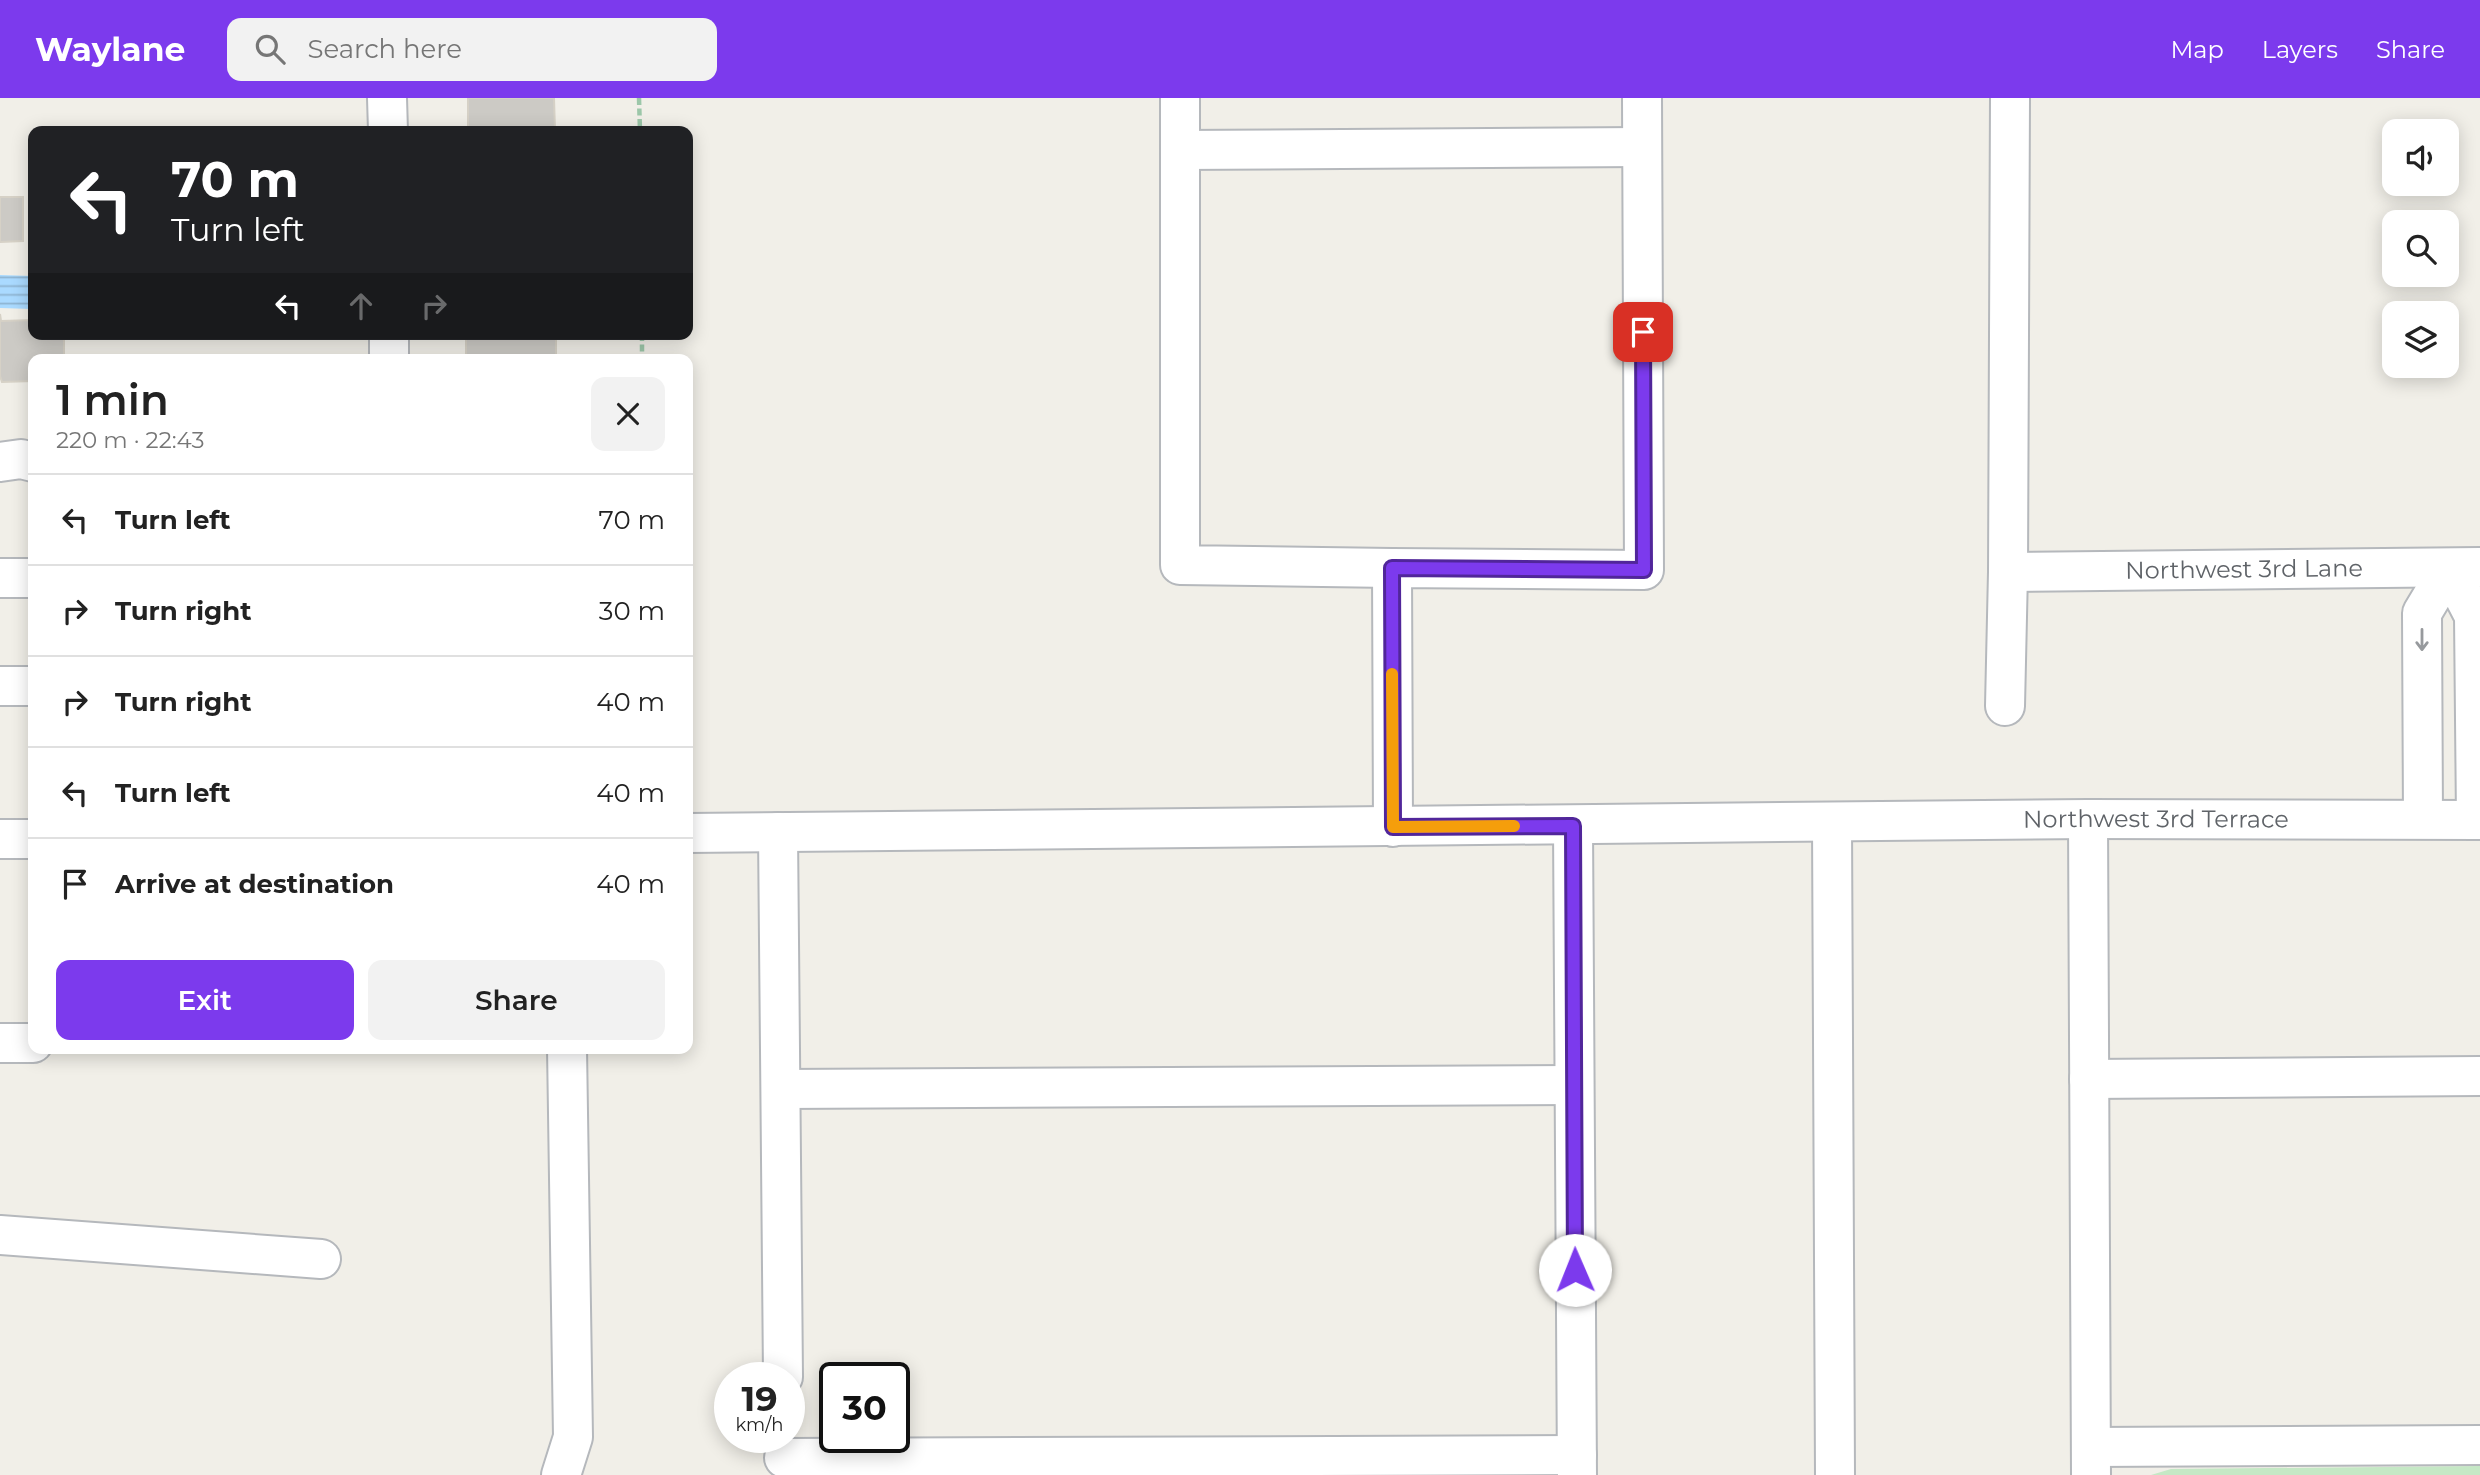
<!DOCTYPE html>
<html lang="en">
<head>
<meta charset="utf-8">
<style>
  body { margin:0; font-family:Montserrat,sans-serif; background:#f2f2f2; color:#222; height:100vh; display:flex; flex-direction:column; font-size:26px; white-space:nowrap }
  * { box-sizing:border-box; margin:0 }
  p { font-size:23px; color:#767676 }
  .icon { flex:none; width:38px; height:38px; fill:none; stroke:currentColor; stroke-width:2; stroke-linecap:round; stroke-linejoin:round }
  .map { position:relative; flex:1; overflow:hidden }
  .sheet { position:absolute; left:28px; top:256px; width:665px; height:700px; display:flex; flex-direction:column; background:#fff; border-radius:14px; box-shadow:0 4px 18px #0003 }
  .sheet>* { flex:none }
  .hud { position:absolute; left:28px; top:28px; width:665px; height:214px; border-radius:14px; box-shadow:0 4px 18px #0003; background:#202124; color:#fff; overflow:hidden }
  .controls { position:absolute; left:2382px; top:21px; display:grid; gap:14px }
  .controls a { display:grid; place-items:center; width:77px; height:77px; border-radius:14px; background:#fff; box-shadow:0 4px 18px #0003; font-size:35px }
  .speed { position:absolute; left:714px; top:1264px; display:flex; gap:14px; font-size:35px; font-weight:700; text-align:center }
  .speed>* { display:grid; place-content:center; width:91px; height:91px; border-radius:50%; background:#fff; box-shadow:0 4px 18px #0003; line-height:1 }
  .speed small { font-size:18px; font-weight:400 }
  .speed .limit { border:4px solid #111; border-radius:10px; background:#fff; color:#111 }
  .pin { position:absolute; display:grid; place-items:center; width:60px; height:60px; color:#fff; margin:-30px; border-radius:14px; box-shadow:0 4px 10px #0006 }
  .me { position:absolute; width:77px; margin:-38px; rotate:359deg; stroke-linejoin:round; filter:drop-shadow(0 0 5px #0008) }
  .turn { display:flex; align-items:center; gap:24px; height:147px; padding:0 28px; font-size:32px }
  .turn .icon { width:91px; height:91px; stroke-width:2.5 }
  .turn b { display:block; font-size:49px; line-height:60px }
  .lanes { display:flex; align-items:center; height:66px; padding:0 28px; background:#0003; justify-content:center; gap:35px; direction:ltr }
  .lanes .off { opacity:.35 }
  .round { display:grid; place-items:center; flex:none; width:74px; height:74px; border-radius:14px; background:#f2f2f2 }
  .head { display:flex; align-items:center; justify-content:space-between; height:119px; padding:0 28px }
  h1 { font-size:42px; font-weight:600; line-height:52px }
  .primary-button { display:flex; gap:14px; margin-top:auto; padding:14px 28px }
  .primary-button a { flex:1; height:80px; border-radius:14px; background:#7c3aed; color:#fff; font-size:28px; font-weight:600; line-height:80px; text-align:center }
  .primary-button a+a { background:#f2f2f2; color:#222 }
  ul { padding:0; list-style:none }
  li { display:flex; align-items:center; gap:21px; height:91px; padding:0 28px; border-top:2px solid #e0e0e0 }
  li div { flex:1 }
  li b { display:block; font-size:26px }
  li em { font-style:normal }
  header { display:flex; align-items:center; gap:42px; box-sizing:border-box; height:98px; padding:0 35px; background:#7c3aed; color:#fff }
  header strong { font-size:33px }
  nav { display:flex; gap:38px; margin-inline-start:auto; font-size:24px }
  .search { width:490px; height:63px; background:#f2f2f2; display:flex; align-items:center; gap:18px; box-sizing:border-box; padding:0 24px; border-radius:14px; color:#767676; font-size:26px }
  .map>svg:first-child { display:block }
  .green { fill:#c5e8c5 }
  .water { fill:url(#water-rules) }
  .building { fill:#cccac5; stroke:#d6d1c6; stroke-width:2 }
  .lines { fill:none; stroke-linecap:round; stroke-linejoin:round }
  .minor-casing { stroke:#b5b8bc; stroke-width:42 }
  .path { stroke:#9cc7a9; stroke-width:4.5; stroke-dasharray:7 3.5; stroke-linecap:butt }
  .minor { stroke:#fff; stroke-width:38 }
  .oneway { stroke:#979a9d }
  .route-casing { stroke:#51269a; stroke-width:18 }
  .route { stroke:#7c3aed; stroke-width:12 }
  .slow { stroke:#f59e0b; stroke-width:12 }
  .labels { text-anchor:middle; stroke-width:7; stroke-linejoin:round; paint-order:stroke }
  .street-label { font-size:24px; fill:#5f6368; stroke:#fff }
</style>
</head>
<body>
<header>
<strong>Waylane</strong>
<div class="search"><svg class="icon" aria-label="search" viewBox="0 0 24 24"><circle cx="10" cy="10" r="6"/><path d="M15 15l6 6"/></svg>Search here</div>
<nav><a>Map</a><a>Layers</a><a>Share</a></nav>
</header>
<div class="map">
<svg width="2480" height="1377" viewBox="0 0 2480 1377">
  <defs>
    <pattern id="water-rules" width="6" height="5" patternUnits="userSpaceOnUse" patternTransform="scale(1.75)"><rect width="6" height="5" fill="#aadaff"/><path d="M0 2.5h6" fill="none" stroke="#8eb4d2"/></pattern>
  </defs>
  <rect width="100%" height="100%" fill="#f1efe8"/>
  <path class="green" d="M2480 1368V1377H2151L2171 1371Z"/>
  <path class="water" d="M0 177 33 178 32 211 0 210Z"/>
  <path class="building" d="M468 0H554L555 33H468Z
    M0 99H23V143L0 144Z
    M0 216 1 223 33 222V236H64V261H33V283L2 284 0 278Z
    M466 236H556V261H466Z"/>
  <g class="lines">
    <defs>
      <g id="minor">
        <path d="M387 0 388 33"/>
        <path d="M1180 0V467L1392 470"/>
        <path d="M1180 52 1642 49"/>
        <path d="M389 236V261"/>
        <path d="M0 364 21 361 33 364"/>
        <path id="s1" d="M2008 474 2480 469"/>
        <path d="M0 480H33"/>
        <path d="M0 588H33"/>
        <path d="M2005 608 2008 474 2010 0"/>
        <path d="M2088 721 2091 1377"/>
        <path d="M2423 721 2422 515 2449 470 2474 518 2476 722"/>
        <path d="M1832 725 1835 1377"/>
        <path d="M1573 728 1577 1377"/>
        <path d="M1393 729 1392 470 1644 472 1642 0"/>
        <path d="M778 734 783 1279"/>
        <path id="s2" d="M688 735 2088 721 2480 722"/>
        <path d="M0 741H33"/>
        <path d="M0 945H33"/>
        <path d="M2089 981 2480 978"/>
        <path d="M782 991 1574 987"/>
        <path d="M0 1137 321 1161"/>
        <path d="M2091 1349 2480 1347"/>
        <path d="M784 1360 1577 1357"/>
        <path d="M561 1377 573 1339 567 950"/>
      </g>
    </defs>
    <use href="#minor" class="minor-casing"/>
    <path class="path" d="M639 0 640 33
      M642 236V261"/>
    <use href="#minor" class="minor"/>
  </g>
  <defs><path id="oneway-shaft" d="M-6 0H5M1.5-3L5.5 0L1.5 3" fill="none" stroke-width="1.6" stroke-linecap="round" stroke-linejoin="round" transform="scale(1.75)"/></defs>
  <use class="oneway" href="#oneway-shaft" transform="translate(2422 542) rotate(90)"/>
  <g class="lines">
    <defs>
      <path id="route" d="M1575 1172 1573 728 1393 729 1392 470 1644 472 1643 234"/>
    </defs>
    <use href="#route" class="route-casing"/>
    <use href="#route" class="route"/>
    <path class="slow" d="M1392 576 1393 729 1514 728"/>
  </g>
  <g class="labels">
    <g class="street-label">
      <text dy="8" stroke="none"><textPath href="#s1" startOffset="236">Northwest 3rd Lane</textPath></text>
      <text dy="8" stroke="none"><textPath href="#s2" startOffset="1468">Northwest 3rd Terrace</textPath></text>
    </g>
  </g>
</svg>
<div class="controls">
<a><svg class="icon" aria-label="sound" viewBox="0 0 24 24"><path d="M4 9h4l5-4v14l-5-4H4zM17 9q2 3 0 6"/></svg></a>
<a><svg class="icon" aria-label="search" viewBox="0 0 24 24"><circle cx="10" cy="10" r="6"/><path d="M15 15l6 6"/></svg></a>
<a><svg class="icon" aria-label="layers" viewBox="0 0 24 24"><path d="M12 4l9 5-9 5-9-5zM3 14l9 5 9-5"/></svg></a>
</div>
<div class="speed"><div>19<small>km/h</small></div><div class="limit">30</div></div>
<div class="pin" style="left:1643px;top:234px;background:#d93025"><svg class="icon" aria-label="arrive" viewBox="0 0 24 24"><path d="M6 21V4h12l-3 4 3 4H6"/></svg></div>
<svg class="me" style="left:1575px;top:1172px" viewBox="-20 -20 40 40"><circle r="19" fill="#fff"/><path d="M0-13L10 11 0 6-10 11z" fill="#7c3aed"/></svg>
<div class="hud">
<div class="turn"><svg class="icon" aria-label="left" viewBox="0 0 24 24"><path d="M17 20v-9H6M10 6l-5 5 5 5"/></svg><div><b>70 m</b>Turn left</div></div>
<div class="lanes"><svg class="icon" aria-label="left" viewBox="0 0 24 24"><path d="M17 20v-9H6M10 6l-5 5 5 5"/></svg><svg class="icon off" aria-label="ahead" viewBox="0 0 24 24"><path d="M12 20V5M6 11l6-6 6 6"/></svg><svg class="icon off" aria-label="right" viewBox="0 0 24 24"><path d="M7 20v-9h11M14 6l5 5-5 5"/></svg></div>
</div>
<section class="sheet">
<div class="head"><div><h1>1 min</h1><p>220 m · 22:43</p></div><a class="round"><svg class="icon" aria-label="close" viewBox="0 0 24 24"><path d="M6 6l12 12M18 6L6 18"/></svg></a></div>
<ul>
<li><svg class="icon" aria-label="left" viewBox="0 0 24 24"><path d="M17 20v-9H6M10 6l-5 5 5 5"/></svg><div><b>Turn left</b></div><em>70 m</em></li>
<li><svg class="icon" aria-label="right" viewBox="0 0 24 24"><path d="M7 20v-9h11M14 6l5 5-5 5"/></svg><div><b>Turn right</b></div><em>30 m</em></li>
<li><svg class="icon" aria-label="right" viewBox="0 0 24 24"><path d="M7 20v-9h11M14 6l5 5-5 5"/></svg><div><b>Turn right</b></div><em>40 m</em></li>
<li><svg class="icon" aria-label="left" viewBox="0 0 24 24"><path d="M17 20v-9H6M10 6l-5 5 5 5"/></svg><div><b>Turn left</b></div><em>40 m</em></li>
<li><svg class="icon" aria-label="arrive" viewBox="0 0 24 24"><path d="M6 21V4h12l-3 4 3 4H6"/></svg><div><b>Arrive at destination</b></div><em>40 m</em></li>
</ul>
<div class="primary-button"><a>Exit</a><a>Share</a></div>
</section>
</div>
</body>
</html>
